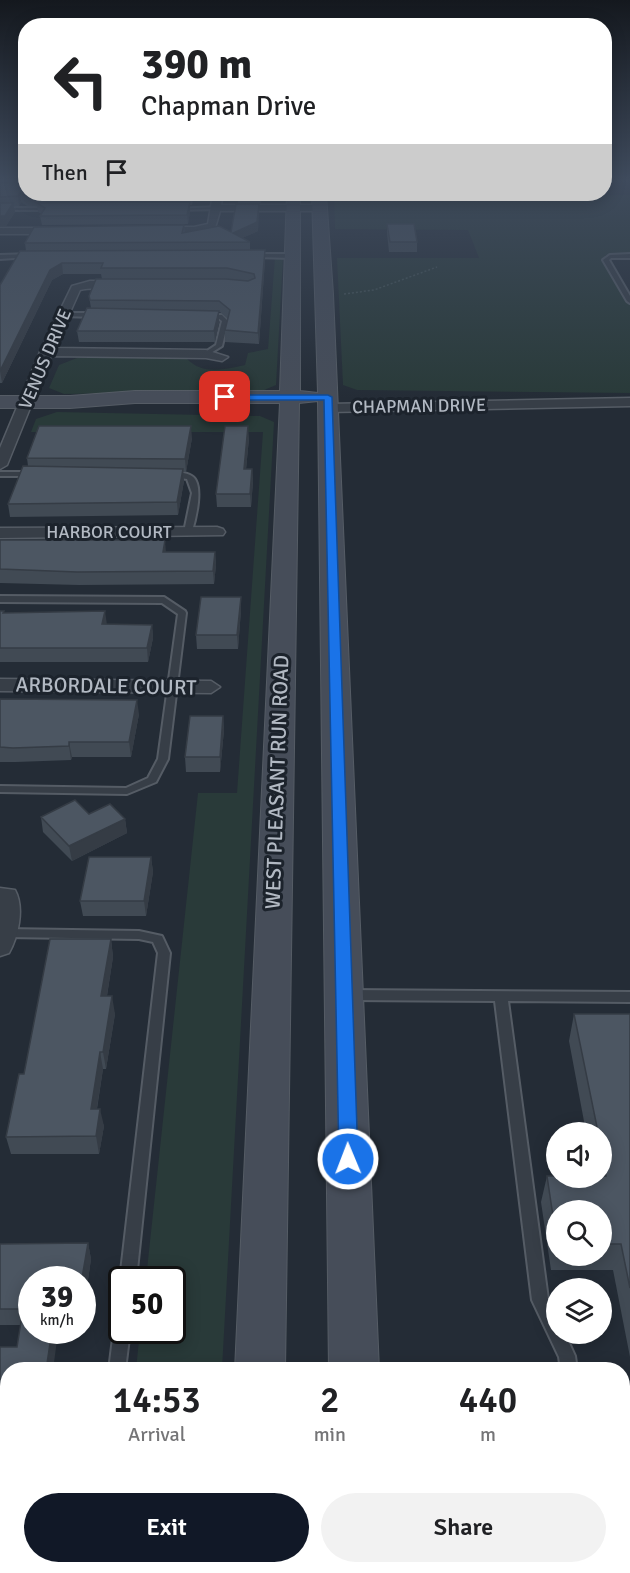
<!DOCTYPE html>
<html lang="en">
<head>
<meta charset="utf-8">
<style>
  body { margin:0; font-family:Signika,sans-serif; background:#f2f2f2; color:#202124; height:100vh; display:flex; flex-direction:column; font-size:22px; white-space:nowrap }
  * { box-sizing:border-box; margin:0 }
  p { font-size:20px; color:#757577 }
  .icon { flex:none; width:33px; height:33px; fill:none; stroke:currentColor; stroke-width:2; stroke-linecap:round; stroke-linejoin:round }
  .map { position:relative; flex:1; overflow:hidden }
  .side { position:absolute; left:0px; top:1362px; width:630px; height:212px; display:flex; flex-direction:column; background:#fff; border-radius:24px 24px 0 0; box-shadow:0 3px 15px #0003 }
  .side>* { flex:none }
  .hud { position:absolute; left:18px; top:18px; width:594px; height:183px; border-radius:24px; box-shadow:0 3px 15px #0003; background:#fff; color:#202124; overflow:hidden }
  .controls { position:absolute; left:546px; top:1122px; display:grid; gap:12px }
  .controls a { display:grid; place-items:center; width:66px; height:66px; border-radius:50%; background:#fff; box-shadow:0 3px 15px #0003; font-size:30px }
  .speed { position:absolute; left:18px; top:1266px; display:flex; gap:12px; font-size:30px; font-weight:700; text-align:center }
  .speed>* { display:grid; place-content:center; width:78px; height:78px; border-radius:50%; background:#fff; box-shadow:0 3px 15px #0003; line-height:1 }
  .speed small { font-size:15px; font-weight:400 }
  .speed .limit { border:3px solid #111; border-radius:9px; background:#fff; color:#111 }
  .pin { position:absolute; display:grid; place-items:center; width:51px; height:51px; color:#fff; margin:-26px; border-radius:12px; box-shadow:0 3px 9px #0006 }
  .me { position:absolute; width:66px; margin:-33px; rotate:359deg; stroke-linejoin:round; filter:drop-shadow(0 0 4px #0008) }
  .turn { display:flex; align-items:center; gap:21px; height:126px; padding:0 24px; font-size:27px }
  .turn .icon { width:78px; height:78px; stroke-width:2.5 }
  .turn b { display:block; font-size:42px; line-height:51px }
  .then { display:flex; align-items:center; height:57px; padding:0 24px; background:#0003; gap:12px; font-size:22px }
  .eta { display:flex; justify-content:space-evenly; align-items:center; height:102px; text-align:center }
  .eta b { font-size:36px; font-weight:600; line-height:42px }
  .button { display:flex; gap:12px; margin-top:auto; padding:12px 24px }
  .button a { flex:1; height:69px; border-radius:36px; background:#111827; color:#fff; font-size:24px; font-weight:600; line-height:69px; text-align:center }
  .button a+a { background:#f2f2f2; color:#202124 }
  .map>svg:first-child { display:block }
  .green { fill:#293a39 }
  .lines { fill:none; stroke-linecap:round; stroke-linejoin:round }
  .lane-casing { stroke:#555c65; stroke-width:4 }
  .street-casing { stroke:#555c65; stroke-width:3 }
  .secondary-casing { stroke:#555c65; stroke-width:2 }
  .path { stroke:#455557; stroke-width:1.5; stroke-dasharray:2 2; stroke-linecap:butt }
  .lane { fill:#373e47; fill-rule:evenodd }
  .street { fill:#373e47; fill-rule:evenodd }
  .secondary { fill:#464d59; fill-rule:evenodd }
  .wall { fill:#414a54; fill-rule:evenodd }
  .shaded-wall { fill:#353c45 }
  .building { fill:#4c5662; stroke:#353c45; stroke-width:1.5 }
  .route { fill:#1a73e8; stroke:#114b97; stroke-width:1.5 }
  .labels { text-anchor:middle; stroke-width:6; stroke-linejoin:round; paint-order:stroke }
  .far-street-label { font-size:18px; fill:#b2b9c3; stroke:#1c232c }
  .street-label { font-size:21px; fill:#b2b9c3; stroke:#1c232c }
</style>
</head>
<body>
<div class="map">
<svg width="630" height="1573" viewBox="0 0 630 1573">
  <rect width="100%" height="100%" fill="#242c36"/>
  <path class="green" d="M334 194 630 195V255H605L630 298V393L357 390 343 385 337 258H479L468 230 335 229Z
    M275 257H283L276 385 262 391 64 394 49 388 59 365 77 358H186C202 375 223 370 245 365L248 353 268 349Z
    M57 412 260 416 274 422 222 1369H136L140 1331 172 1330V1280L146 1279 198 793H237L263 432H31L36 419Z
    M115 1566H212V1573H115Z"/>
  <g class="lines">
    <defs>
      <path id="lane" d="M217 207 219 209 178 210 176 209Z
        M0 208H51L53 209 51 210H0Z
        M32 254 30 257 0 259V255Z
        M252 254H292L295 256 292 258 250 257Z
        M630 254V258H611L609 260 630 296V303L627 301 603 260 610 255Z
        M63 313H96L99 315 96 317 61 316 60 315Z
        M203 315H222L228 321 222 346 206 356 204 355V353L216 345 222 321 218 318 203 317Z
        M0 472H33L37 474 33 476H0Z
        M166 472C173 472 184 472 190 475 206 481 195 522 191 534H188L184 532 192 493 187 479 166 476Z
        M0 596 164 597 185 611 186 613 168 759 156 782 127 794 0 792V786L126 788 148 778 158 759 178 614 162 603 0 602Z
        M5 929 139 931 162 936 170 953 136 1280H122V1283L120 1280 158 953 153 942 139 939 5 937 0 935 1 930Z
        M348 990 630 992V1002L508 1001 548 1299 556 1317V1334H565L575 1356 577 1370H561L559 1357 532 1300 495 1001 348 1000 344 998 342 995 344 992Z
        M122 1322V1330H130L125 1370H109L114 1330 116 1324Z
        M85 1566H103L102 1573H84Z
        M593 1566H611L612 1573H594Z"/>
      <path id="street" d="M213 194H223L221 205H320L325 208 320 211H220L215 228 194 233H157L152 230 157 227H194L208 224Z
        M0 228H59L64 231 59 234H0Z
        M90 281H123L128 284C118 292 94 286 80 290L54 348 206 350 228 357 222 361 206 358 51 356 7 465 0 469V448L40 352 72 286Z
        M630 398V406L328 412 321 408 328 404Z
        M217 527 223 529 225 532 223 535 0 538V528Z
        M0 679 211 681 220 687 211 693 0 691Z
        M0 888 15 890C25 908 18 937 9 953L0 956Z"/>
      <path id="secondary" d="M287 194H300V391L318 393 312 194H326L333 294 379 1370H329L318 401 299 403 285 1370H235L280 403H135L70 408H0V396H70L135 391H280Z
        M226 1566H282V1573H226Z
        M331 1566H387L388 1573H332Z"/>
    </defs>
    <use href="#lane" class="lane-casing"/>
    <use href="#street" class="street-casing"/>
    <use href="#secondary" class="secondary-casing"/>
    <path class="path" d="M344 294 374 290 437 267"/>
    <use href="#lane" class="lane"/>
    <use href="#street" class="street"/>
    <use href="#secondary" class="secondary"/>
  </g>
  <path class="wall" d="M0 178H26V194H195L192 205H190V211L188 224 42 225 40 216 42 214 38 212 37 206H27L21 202 19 206H14L15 212 6 226H0V183L12 184 0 183Z
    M238 194H262L261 203H238Z
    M259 204 258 231 242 238 250 242V250L265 260 259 344 225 342V330L228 319 220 312H219V322L215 342H79L77 331 91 308 89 296 102 279 101 274H63L52 280 2 383H0V285L26 251 25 243 184 225 185 233 231 232Z
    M387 224 417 242V252H389L387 233Z
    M192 438 186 472H183L184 481 178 515 10 517 8 504 28 466 27 458Z
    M249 438 246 469H252L253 481 251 507H217L216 494Z
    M0 540 166 552H215L216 565 214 584 79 585 0 583Z
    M241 597V610L238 649H197L196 635Z
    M0 611H4V613L107 624 152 625 153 638 148 662H0Z
    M0 699 139 714 131 757H72L71 760 16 762H0Z
    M223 716 224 730 220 772H186L185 757Z
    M89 814 125 819 127 833 72 861 43 832 41 817Z
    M151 857 153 872 146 916H83L80 901Z
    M111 939 113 957 107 996 115 1014 106 1069H103L97 1109 104 1126 99 1154H11L6 1137 24 1074Z
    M574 1014H630V1357L613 1270H551L541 1202 547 1176 602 1178V1132H586L569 1041ZM556 1210H602V1256H556Z
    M88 1243 91 1259 86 1294H82V1280H32V1330H67L65 1340H57L8 1566H62L61 1573H0V1347H17L21 1325H0V1244Z"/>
  <path class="shaded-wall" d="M20 193 21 202 19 206 18 196Z
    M192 194H195L192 205Z
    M190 202V211L188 224 187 215Z
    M13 203 15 212 6 226H0V216Z
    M259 204 258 231 233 242V233Z
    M265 250V260L259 344 258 333Z
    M62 263 63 274 52 280 2 383 0 371 50 270Z
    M219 311V322L215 342 214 331Z
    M191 426 192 438 186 472 185 459Z
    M248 426 249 438 245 481 244 469Z
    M183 469 184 481 178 515 177 502Z
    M252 469 253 481 251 507 250 494Z
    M165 540 166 553 163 552Z
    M215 552 216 565 214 584 213 571Z
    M241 597V610L238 649 237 635Z
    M105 611 107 625 102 624Z
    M152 625 153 638 148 662 147 648Z
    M137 700 139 714 131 757 129 742Z
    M223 716 224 730 220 772V757Z
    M69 742 72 757 71 760 69 746Z
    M125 819 127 833 72 861 69 846Z
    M151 857 153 872 146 916 144 901Z
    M111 939 113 957 104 1014 101 996Z
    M112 996 115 1014 106 1069 103 1052Z
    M100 1052 103 1069 94 1126 91 1109Z
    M100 1109 104 1126 99 1154 96 1136Z
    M88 1243 91 1259 86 1294 82 1278Z
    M52 1330H55L57 1340 53 1370H46Z
    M63 1330H67L65 1340Z
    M55 1566H62L61 1573H58Z"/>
  <path class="building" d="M26 181V194H192V195L26 196 20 193 18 196 0 197V183L25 184Z
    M190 202 187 215 40 216 45 208 37 203Z
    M0 203H13L5 216H0Z
    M236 204H259L257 222 233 233 250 242 25 243 34 227 184 225 182 233 219 226 231 232Z
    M387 224H414L417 242H390Z
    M265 250 258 333 225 330 230 310 219 301 90 300 89 296 96 279H226L248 281 255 278 254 274 227 268H101L103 263H62L50 270 0 371V285L20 251Z
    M87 308 219 311 214 331H77Z
    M39 426H191L185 459 27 458Z
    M225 426H248L244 469H252L250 494H216Z
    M23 466 183 469 177 502 8 504Z
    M0 540H165L163 552H215L213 571 77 572 0 569Z
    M201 597H241L237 635H196Z
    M0 611H4L3 613 105 611 102 624 152 625 147 648H0Z
    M0 699 137 700 129 742H69V746L13 748 0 747Z
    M190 716H223L220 757H185Z
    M75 800 89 814 110 804 125 819 69 846 41 817Z
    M89 857H151L144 901H80Z
    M50 939H111L101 996H112L103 1052H100L91 1109H100L96 1136 6 1137 19 1074H24Z
    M574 1014H630V1288L621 1244H602V1210H556V1236L547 1176H556V1178H602V1176H606L602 1152V1132H598Z
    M88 1243 82 1278 68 1279V1280H32V1330H52L46 1370H8V1566L55 1567H0V1347H17L23 1309H0V1244Z"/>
  <linearGradient id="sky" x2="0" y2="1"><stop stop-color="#14181e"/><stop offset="0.45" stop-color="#3f4b5d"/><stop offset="1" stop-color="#3f4b5d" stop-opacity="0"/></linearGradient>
  <rect width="630" height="398" fill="url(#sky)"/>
  <path class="route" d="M222 395H328L332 397 358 1159 355 1164 348 1167 342 1164 339 1159 324 400H225Z"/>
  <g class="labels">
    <g class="far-street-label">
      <text transform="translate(45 359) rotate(-67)" y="6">VENUS DRIVE</text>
      <text transform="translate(419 406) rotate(-1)" y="6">CHAPMAN DRIVE</text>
      <text x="109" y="538">HARBOR COURT</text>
    </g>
    <g class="street-label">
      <text transform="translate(106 686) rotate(1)" y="7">ARBORDALE COURT</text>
      <text transform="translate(277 782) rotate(-88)" y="7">WEST PLEASANT RUN ROAD</text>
    </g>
  </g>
</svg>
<div class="controls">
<a><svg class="icon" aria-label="sound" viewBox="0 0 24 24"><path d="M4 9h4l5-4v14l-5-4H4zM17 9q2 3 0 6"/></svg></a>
<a><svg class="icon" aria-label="search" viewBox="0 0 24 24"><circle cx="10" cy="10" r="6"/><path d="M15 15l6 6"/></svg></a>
<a><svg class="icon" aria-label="layers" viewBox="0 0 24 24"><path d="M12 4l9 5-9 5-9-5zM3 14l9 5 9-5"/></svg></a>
</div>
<div class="speed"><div>39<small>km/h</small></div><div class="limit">50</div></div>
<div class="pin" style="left:225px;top:397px;background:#d93025"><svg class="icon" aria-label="arrive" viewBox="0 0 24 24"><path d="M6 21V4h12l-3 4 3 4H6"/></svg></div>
<svg class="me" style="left:348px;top:1159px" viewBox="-20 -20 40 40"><circle r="17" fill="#1a73e8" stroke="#fff" stroke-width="3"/><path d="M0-11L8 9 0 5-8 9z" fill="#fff"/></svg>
<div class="hud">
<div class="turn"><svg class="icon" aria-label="left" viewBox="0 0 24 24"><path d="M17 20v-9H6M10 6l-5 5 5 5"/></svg><div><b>390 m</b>Chapman Drive</div></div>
<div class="then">Then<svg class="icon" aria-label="arrive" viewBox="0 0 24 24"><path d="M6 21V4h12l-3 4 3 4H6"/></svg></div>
</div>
<section class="side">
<div class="eta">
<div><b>14:53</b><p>Arrival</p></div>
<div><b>2</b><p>min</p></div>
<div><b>440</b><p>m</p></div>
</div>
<div class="button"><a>Exit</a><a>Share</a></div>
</section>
</div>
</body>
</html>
